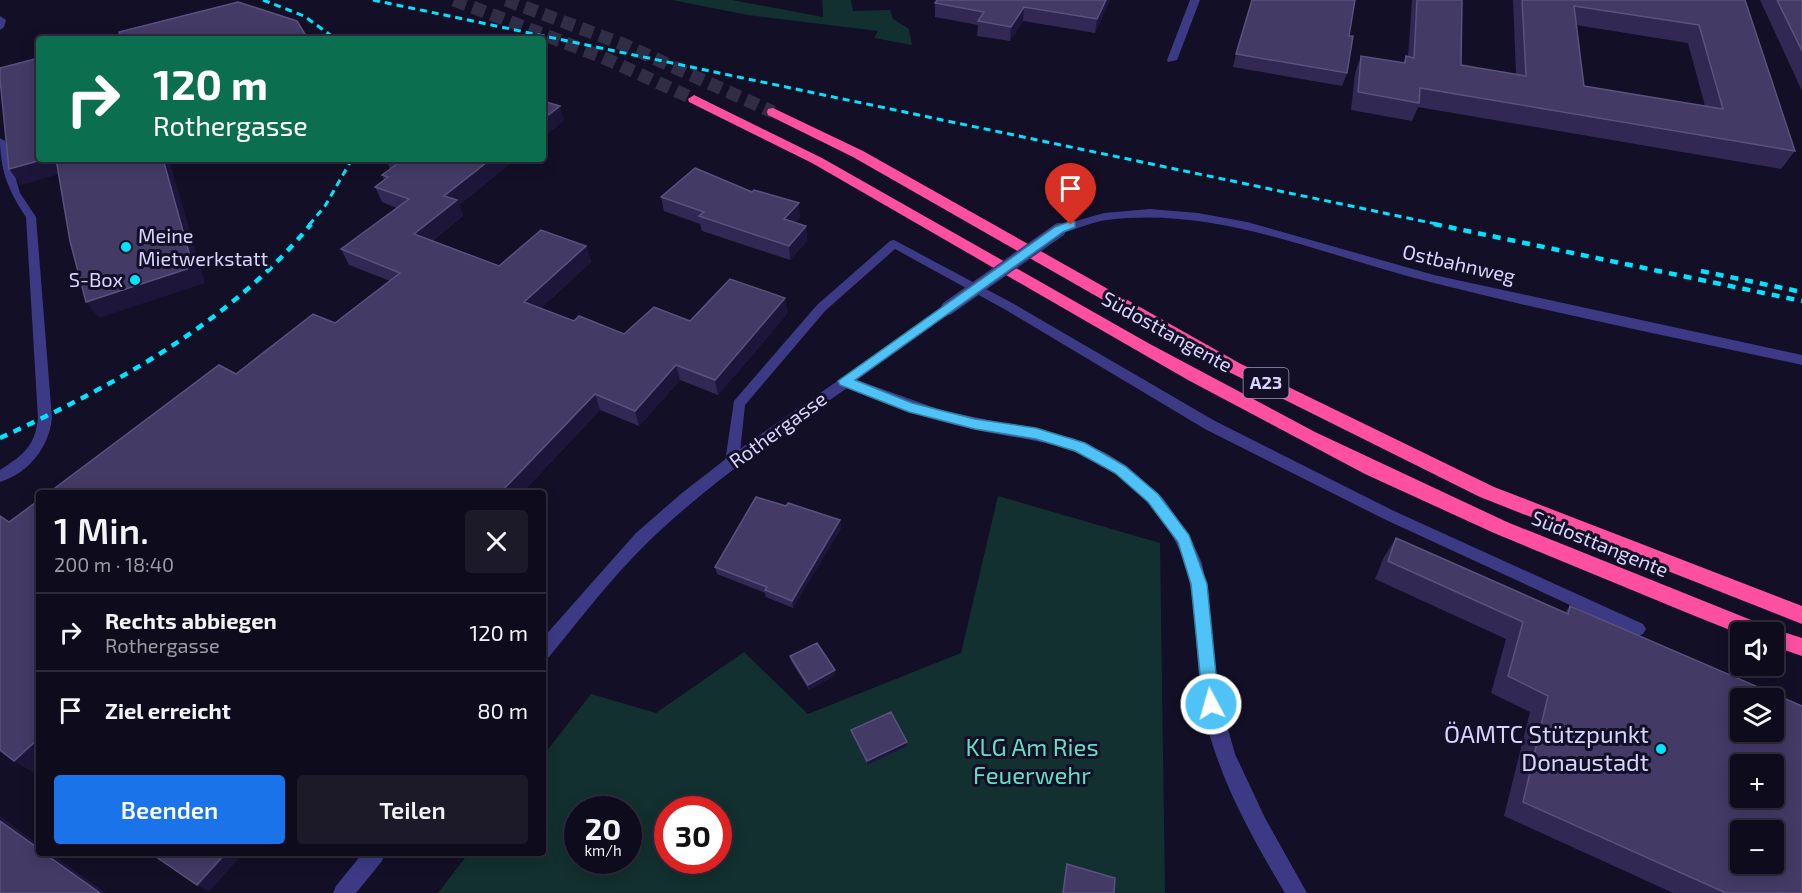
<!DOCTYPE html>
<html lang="de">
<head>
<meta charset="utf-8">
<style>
  body { margin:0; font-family:"Exo 2",sans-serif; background:#1c1929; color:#f1f3f6; height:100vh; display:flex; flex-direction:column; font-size:22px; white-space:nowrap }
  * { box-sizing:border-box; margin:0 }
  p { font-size:20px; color:#9b9ba3 }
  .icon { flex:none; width:33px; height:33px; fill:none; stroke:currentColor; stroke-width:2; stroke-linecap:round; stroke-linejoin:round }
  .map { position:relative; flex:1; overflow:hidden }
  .side { position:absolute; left:36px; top:490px; width:510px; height:366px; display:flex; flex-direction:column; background:#0e0b1c; border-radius:6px; box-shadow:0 3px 15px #0003,0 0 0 2px #2e2b3b }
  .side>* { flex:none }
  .banner { position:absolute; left:36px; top:36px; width:510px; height:126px; border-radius:6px; box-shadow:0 3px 15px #0003,0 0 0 2px #2e2b3b; background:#0b6e4f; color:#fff; overflow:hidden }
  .fabs { position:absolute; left:1730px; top:622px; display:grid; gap:12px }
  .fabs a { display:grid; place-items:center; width:54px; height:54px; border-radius:6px; background:#0e0b1c; box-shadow:0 3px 15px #0003,0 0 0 2px #2e2b3b; font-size:30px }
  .speed { position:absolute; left:564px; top:796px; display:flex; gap:12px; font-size:30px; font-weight:700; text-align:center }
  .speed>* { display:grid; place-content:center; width:78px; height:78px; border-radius:50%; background:#0e0b1c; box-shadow:0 3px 15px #0003,0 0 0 2px #2e2b3b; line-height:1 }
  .speed small { font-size:15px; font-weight:400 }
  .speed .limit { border:9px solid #d22; background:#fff; color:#111 }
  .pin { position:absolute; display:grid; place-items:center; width:51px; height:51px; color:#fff; margin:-62px -26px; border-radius:50% 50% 50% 0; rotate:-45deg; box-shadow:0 0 6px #0007 }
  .pin .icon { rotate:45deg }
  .me { position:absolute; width:66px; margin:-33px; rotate:354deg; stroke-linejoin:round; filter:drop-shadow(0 0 4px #0008) }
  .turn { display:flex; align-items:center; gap:21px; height:126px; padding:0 18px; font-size:27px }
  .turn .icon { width:78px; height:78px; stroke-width:2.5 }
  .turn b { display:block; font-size:42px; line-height:51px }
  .round { display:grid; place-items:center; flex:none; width:63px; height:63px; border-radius:6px; background:#1c1929 }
  .headline { display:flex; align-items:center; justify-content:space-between; height:102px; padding:0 18px }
  h1 { font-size:36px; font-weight:600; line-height:45px }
  .primary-button { display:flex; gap:12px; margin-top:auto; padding:12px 18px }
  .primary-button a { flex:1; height:69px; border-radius:6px; background:#1a73e8; color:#fff; font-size:24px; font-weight:600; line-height:69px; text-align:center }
  .primary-button a+a { background:#1c1929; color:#f1f3f6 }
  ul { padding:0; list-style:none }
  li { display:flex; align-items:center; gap:18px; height:78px; padding:0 18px; border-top:2px solid #2e2b3b }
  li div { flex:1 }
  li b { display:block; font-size:22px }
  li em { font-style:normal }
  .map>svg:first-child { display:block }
  .green { fill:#12302f; fill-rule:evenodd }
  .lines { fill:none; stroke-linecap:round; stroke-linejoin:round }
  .highway-tunnel { stroke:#312d47; stroke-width:13; stroke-dasharray:13 7; stroke-linecap:butt }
  .lane { fill:#3d3a85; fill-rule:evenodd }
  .street { fill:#3d3a85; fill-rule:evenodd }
  .highway { fill:#ff4fa3; fill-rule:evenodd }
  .rail-far1 { stroke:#00e5ff; stroke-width:3; stroke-dasharray:7 5; stroke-linecap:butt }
  .rail { stroke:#00e5ff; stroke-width:4.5; stroke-dasharray:8 7; stroke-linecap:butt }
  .street-bridge { stroke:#3d3a85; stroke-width:14 }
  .wall { fill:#312854; fill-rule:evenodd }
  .shaded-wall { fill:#1d163a }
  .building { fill:#433a66; stroke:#5a527e; stroke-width:1.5; fill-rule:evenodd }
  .route { fill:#4fc3f7; stroke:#337fa1; stroke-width:1.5 }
  .poi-dot { fill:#00e5ff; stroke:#130f26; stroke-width:2 }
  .labels { text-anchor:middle; stroke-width:6; stroke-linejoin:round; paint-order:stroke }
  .shield { fill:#130f26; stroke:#9e99be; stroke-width:1.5 }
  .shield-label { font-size:18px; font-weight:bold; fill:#d9d4ff }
  .poi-label { font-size:20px; fill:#d9d4ff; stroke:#130f26; text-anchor:start }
  .street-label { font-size:20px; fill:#d9d4ff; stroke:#130f26 }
  .near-poi-label { font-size:24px; fill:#d9d4ff; stroke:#130f26; text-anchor:end }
  .near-park-label { font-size:24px; fill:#5fe0c0; stroke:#130f26 }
</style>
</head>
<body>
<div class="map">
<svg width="1802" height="893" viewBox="0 0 1802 893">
  <rect width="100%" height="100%" fill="#130f26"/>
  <path class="green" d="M672 0H732L823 17 822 0H851L853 11 890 10 893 19 909 29 912 45 874 38 878 31 748 15Z
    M998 496 1160 543 1165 893H438L468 854H543V756L591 694 656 713 744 652 808 714 961 653ZM578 810H628V861H578ZM668 810H718V861H668Z"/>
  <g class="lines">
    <path class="highway-tunnel" d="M454 0 602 57 694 99
      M506 0 625 45 773 112"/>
    <path class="lane" d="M0 16 6 20 4 27 0 30Z
      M0 138 5 141 20 193 36 217 52 418C49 447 29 473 0 482V470C23 455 35 447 38 418L26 217C8 190 0 170 0 138Z
      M894 240 1014 304 1215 421 1394 511 1643 624 1646 629 1643 634 1638 636 1633 634 1384 519 1205 429 1006 310 895 249 825 311 745 405 739 462 737 466H727L725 462 734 401 817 305 890 241Z"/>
    <path class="street" d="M1190 0H1200L1177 60 1168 62 1167 60Z
      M1150 209 1198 213 1247 222 1434 275 1802 355V365C1679 338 1556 314 1434 283 1327 257 1220 206 1107 220 1091 222 1075 230 1059 234L1053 230 1055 227 1104 213Z
      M948 304 953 305 955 308 953 311 857 380 941 410 1073 438 1106 453 1127 466 1163 498 1190 537 1202 563 1209 601 1217 690 1235 754 1265 818 1307 893H1285C1254 841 1224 788 1208 729 1195 682 1199 633 1190 585 1181 531 1141 486 1094 461 1056 440 1017 439 976 430 931 420 888 406 847 388 779 436 708 484 648 542 612 577 581 618 549 657L543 659V638L636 533 682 493 727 458Z
      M362 854H385L382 861 356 893H333L336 886Z"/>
    <path class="highway" d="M694 95 822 158 1148 343 1315 432 1507 522 1771 628 1802 638V656L1773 646V633L1740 634 1690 614 1494 533 1365 474 1188 380 812 163 689 102 688 99Z
      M773 108 863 151 1241 364 1494 487 1802 606V624L1480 497 1229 372 853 157 768 115 767 112 768 109Z"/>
    <path class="rail-far1" d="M263 0 304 16 336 39
      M373 0 1441 225
      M309 225 325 206 352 159"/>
    <path class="rail" d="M1434 224 1802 301
      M1701 271 1802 292
      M0 438C115 385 230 323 311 224"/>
    <path class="street-bridge" d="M948 308 1059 230"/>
  </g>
  <path class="wall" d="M1110 0 1095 33 1023 21 1010 41 977 36 978 25 935 17V3Z
    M1412 0H1462L1461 65 1516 74 1513 0H1745L1795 151 1781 169 1418 107 1412 121 1351 110 1355 73 1361 56 1403 63 1406 56 1408 57ZM1576 25 1688 43 1705 106 1584 86Z
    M1760 0H1802V91Z
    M1349 36 1347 73 1342 86 1233 67 1236 54Z
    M389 159H516L459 205 463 216 432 241 499 266 586 246 591 262 541 308 574 321 624 334 690 321 785 298 787 314 718 395 680 380 639 426 600 410 521 494H47L236 374 335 323 390 281 349 265 341 249 397 208 382 202 375 187 384 180 382 175 390 169 387 161Z
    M661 197 800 217 795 223 806 226 807 241 790 260 702 231 700 224 664 211Z
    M840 520 841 528 793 608 766 597 765 593 717 574 715 567Z
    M1396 538 1564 613 1570 606 1802 893H1673L1504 816 1530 712 1491 693 1506 639 1375 579 1384 557Z
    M790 656 835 675 809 690 791 661Z
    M851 730 907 742V746L867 765 852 735Z
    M1067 864 1114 893H1062L1065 871Z"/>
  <path class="shaded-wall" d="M1106 0H1110L1095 33 1097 19Z
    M1024 7 1023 21 1010 41 1011 27Z
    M560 106 564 121 543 138V119Z
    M45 159H57L67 172 21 185 9 169Z
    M163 159H169L205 283 99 318 86 302Z
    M491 159H516L459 205 463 216 421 249 414 234 444 196Z
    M799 203 800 217 786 234 784 219Z
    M806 226 807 241 790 260 789 246Z
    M586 246 591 262 530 318 524 302Z
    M785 298 787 314 718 395 715 380Z
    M676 365 680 380 639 426 635 411Z
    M595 394 600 410 521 494H499Z
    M840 520 841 528 793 608 792 601Z
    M835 670V675L809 690 808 685Z
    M39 738V768L34 773 14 761Z
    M907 742V746L867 765V761Z
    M0 816 39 845V849L0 821Z
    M45 854H51L106 893H100Z
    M225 854H235L240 857 209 892 197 885Z"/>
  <path class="building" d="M937 0H1106L1097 19 1024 7 1011 27 978 21 984 12 935 3Z
    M1252 0H1355L1349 36H1353L1347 73 1236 54Z
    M1417 0H1462L1461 65 1526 76 1522 0H1745L1795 151 1420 88 1419 103 1358 92 1361 56 1405 63 1406 56 1414 58ZM1574 6 1699 25 1723 109 1584 86Z
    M1777 0H1802V51Z
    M238 2 297 21 308 39H121L119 32Z
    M39 58V159H45L9 169 0 79V68Z
    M543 101 560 106 543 119Z
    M56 159H163L193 267 86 302 70 241Z
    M389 159H491L444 196 457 200 414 234 499 266 541 230 586 246 524 302 574 321 579 316 624 334 654 307 690 321 730 279 785 298 715 380 676 365 635 411 595 394 499 494H417L412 491 410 494H47L219 365 236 374 313 314 335 323 400 273 341 249 409 199 375 187 388 177 382 175 397 164 387 161Z
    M695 168 752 192 754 190 799 203 784 219 806 226 789 246 699 216 704 212 661 197Z
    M756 497 786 506 788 503 840 520 792 601 765 590 767 587 715 567Z
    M39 500V738L14 761 0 750V516L9 522Z
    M1396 538 1568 614 1570 606 1802 706V893H1726L1523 802 1548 696 1508 676 1523 622 1388 561ZM1740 699H1773V732H1740ZM1740 765H1773V798H1740ZM1740 831H1773V864H1740Z
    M817 643 835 670 808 685 790 656Z
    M891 712 907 742 867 761 851 730Z
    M0 821 39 849V854H45L100 893H0Z
    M152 854H225L197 885Z
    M1067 864 1115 878 1114 893H1063Z"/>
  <path class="route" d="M1071 221 1075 222V227L1063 232 855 380 912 403 975 419 1036 428 1085 443 1125 466 1158 494 1189 535 1207 584 1219 704 1217 709 1211 711 1205 709 1203 704 1191 584 1178 542 1148 502 1115 473 1075 451 1036 439 975 429 909 412 840 385 838 381 1055 227Z"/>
  <g class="poi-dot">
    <circle cx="126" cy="247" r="6"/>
    <circle cx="135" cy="280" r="6"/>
    <circle cx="1661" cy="749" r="6"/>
  </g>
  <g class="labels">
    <rect class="shield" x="1243.5" y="368" width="45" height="30" rx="4.5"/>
    <g class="shield-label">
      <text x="1266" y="389">A23</text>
    </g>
    <g class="poi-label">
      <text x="138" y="243">Meine<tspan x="138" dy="23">Mietwerkstatt</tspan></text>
      <text x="123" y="287" text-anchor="end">S-Box</text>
    </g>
    <g class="street-label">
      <text transform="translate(1459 264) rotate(13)" y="7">Ostbahnweg</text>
      <text transform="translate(1167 332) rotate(29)" y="7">Südosttangente</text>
      <text transform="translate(778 430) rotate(-36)" y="7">Rothergasse</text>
      <text transform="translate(1600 544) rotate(22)" y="7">Südosttangente</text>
    </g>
    <g class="near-poi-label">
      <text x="1649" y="743">ÖAMTC Stützpunkt<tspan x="1649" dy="28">Donaustadt</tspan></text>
    </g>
    <g class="near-park-label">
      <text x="1032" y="756">KLG Am Ries<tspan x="1032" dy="28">Feuerwehr</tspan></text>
    </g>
  </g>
</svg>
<div class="fabs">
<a><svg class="icon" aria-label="sound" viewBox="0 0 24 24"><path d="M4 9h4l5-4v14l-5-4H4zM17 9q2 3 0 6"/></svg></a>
<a><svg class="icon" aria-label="layers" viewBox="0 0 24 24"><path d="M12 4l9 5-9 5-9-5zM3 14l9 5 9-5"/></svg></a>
<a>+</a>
<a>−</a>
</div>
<div class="speed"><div>20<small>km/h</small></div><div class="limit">30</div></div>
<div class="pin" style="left:1071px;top:225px;background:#d93025"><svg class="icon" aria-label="arrive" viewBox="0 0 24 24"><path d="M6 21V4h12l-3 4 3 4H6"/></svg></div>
<svg class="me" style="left:1211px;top:704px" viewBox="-20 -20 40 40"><circle r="17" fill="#4fc3f7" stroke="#fff" stroke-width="3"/><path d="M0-11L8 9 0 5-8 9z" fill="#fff"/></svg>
<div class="banner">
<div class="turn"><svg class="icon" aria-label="right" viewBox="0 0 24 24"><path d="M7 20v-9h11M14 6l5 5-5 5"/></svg><div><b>120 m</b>Rothergasse</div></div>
</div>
<section class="side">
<div class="headline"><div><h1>1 Min.</h1><p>200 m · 18:40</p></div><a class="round"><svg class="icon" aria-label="close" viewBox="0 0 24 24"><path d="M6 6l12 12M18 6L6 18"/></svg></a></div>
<ul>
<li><svg class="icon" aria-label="right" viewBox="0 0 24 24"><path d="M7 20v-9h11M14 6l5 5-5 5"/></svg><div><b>Rechts abbiegen</b><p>Rothergasse</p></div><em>120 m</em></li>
<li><svg class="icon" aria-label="arrive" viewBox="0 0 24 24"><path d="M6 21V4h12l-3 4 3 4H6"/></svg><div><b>Ziel erreicht</b></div><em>80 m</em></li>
</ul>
<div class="primary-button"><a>Beenden</a><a>Teilen</a></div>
</section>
</div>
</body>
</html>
